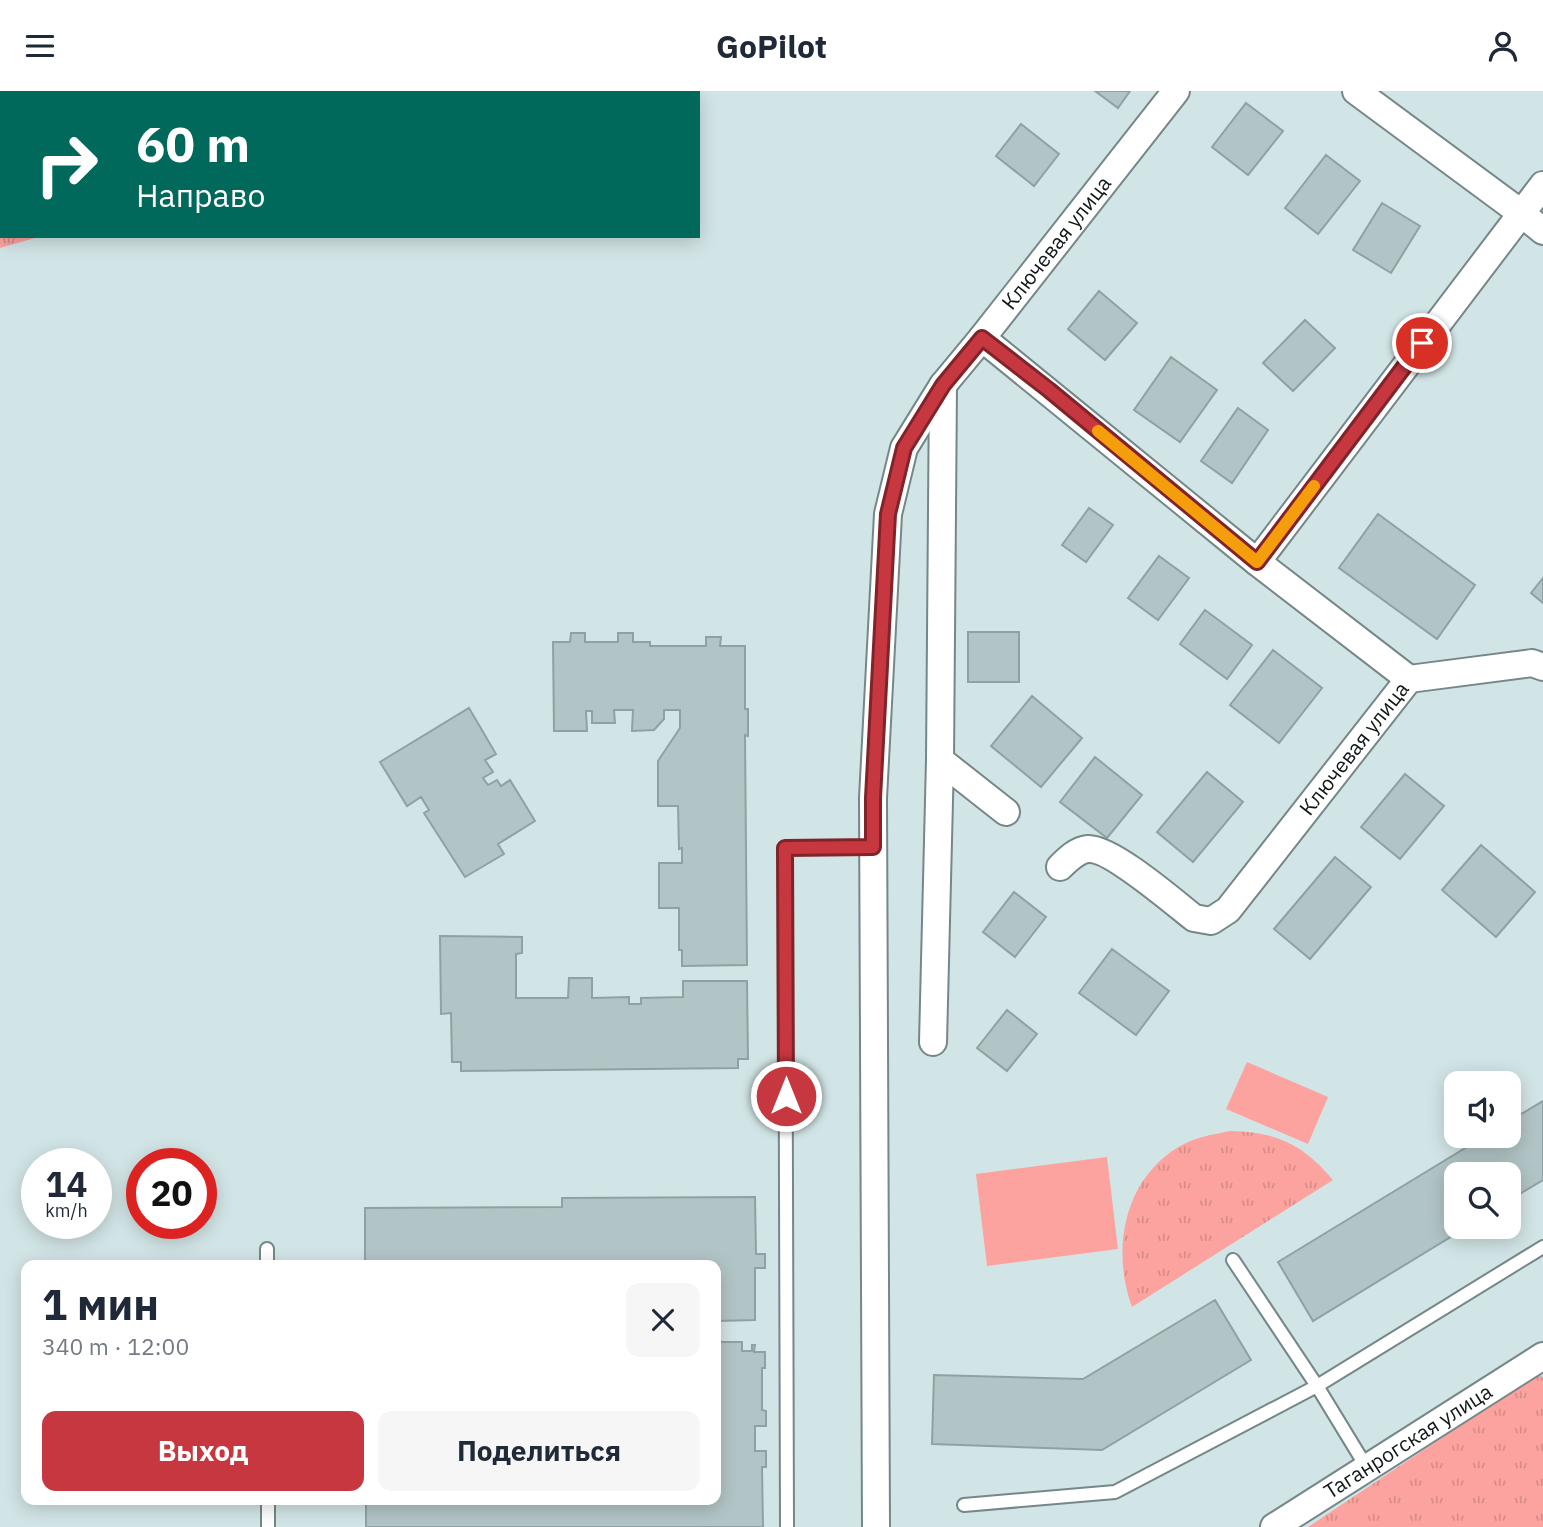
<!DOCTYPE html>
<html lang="ru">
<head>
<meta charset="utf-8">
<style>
  body { margin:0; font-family:"IBM Plex Sans",sans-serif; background:#f6f6f7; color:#1f2937; height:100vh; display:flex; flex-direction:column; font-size:26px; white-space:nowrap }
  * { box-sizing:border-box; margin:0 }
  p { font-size:23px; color:#747a83 }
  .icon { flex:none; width:38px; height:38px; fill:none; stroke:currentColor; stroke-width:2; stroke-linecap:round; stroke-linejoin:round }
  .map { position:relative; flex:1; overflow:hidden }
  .drawer { position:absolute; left:21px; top:1169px; width:700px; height:245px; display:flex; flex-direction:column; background:#fff; border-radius:14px; box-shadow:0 4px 18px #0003 }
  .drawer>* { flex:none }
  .banner { position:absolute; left:0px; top:0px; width:700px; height:147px; box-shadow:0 4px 18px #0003; background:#00695c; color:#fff; overflow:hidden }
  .fabs { position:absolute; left:1444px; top:980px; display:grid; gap:14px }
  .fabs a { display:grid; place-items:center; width:77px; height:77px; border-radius:14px; background:#fff; box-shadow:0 4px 18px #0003; font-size:35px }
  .speed { position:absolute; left:21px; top:1057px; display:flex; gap:14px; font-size:35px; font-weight:700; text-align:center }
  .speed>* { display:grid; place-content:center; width:91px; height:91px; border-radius:50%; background:#fff; box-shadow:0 4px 18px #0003; line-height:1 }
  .speed small { font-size:18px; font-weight:400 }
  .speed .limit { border:10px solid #d22; background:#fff; color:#111 }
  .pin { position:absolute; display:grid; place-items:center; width:60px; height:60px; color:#fff; margin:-30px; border:4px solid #fff; border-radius:50%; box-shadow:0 2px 7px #0007 }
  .me { position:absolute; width:77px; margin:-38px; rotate:0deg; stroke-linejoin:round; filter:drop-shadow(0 0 5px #0008) }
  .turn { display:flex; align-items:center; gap:24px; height:147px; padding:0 21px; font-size:32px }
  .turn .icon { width:91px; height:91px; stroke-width:2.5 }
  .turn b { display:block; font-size:49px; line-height:60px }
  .round { display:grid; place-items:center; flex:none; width:74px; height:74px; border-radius:14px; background:#f6f6f7 }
  .headline { display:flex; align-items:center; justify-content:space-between; height:119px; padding:0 21px }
  h1 { font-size:42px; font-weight:700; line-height:52px }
  .primary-button { display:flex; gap:14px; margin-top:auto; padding:14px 21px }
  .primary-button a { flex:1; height:80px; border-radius:14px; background:#c63740; color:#fff; font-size:28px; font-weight:700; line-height:80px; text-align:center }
  .primary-button a+a { background:#f6f6f7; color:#1f2937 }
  header { display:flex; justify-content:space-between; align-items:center; height:91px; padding:0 21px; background:#fff; font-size:32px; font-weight:700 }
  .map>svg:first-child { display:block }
  .grass { fill:url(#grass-tufts) }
  .pitch { fill:#fda39f }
  .building { fill:#b2c5c6; stroke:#8fa2a3; stroke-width:2 }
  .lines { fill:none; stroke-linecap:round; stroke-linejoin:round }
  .lane-casing { stroke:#758788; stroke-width:16 }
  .street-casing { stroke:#758788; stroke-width:30 }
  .lane { stroke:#fff; stroke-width:12 }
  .street { stroke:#fff; stroke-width:26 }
  .route-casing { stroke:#81242a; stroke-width:18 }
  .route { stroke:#c63740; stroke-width:12 }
  .slow { stroke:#f59e0b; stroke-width:12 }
  .labels { text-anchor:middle; stroke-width:7; stroke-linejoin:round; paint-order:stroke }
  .street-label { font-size:21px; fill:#111819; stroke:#fff }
</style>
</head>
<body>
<header><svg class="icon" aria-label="menu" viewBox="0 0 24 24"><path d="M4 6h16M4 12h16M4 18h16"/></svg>GoPilot<svg class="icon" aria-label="person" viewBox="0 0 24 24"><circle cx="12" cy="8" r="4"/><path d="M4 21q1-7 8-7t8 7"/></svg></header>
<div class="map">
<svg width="1543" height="1436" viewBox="0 0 1543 1436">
  <defs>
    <pattern id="grass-tufts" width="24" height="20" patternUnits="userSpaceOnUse" patternTransform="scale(1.75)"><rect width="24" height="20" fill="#fda39f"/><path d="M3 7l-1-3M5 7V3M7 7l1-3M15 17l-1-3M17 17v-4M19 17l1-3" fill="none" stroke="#d88c88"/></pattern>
  </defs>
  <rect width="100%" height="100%" fill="#d2e5e6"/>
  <path class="grass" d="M0 0 113 2H2V145H42L0 157Z
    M1230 1040C1276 1041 1303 1053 1333 1089L1132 1216C1110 1156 1125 1081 1188 1051 1201 1045 1216 1043 1230 1040Z
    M1539 1282 1543 1287V1436H1308Z"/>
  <path class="pitch" d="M1247 971 1328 1006 1308 1053 1226 1018Z
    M1107 1066 1118 1158 987 1175 976 1083Z"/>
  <path class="building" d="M1095 0H1130L1118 17Z
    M1246 12 1283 40 1248 84 1212 56Z
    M1021 33 1059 63 1034 95 996 65Z
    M1326 64 1360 90 1318 143 1285 117Z
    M1382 112 1420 135 1391 182 1353 159Z
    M1099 200 1137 232 1105 269 1068 238Z
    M1305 229 1335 257 1293 300 1263 272Z
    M1171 266 1217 299 1180 351 1134 319Z
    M1238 317 1268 339 1232 392 1201 370Z
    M1089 417 1113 434 1086 471 1062 454Z
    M1378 423 1475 494 1437 548 1339 477Z
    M1159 465 1189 487 1158 529 1128 507Z
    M1543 487V512L1531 502Z
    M1205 519 1252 554 1227 588 1180 553Z
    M968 541H1019V591H968Z
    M571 542H585V551H618V542H633V551H650V555H706V546H721L720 555H745V618H748V645L745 644 747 874 682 875V859H679V817H659V772H682V757L679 758 678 715H658V670L680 637V619H664V628L654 639 632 640 633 619H614L615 632H592V620H586L587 640H554L553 551H570Z
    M1273 559 1322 597 1279 652 1230 614Z
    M1032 605 1082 647 1041 696 991 655Z
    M469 617 496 663 485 669 493 681 483 687 488 694 497 689 501 695 510 689 535 730 498 753 504 763 465 786 424 722 429 719 421 706 407 715 380 671Z
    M1095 666 1142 704 1107 747 1060 711Z
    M1207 681 1243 711 1193 771 1157 741Z
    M1405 683 1444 715 1400 768 1361 736Z
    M1481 754 1535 801 1496 846 1442 799Z
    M1335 766 1371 796 1310 868 1274 838Z
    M1014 801 1046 826 1015 866 983 841Z
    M440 845 522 846V862L516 863V907H568L569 887H592V907L629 906V913H641V907L683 906V890H747L748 968H738V977L461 980V971H452L451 922 441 923Z
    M1112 858 1169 900 1136 944 1079 902Z
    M1007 919 1037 943 1007 980 977 957Z
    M1543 1010V1089L1508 1110V1083H1456V1136H1467L1313 1230 1278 1171 1485 1045H1508V1031Z
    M755 1106 756 1163H765V1177H755V1229L716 1230V1174H365V1117L562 1116V1107Z
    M1215 1209 1251 1269 1102 1359 932 1353 934 1284 1083 1288Z
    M716 1251H742V1260H752V1254H755L754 1261H765V1277H762V1319L766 1320V1335H755V1360H766V1376H762L763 1436H366V1409H716Z"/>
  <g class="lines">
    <defs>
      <path id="lane" d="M267 1158V1174
        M1233 1169 1317 1295 1543 1156
        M268 1409V1436
        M964 1414 1115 1401 1317 1295 1367 1377
        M787 1436 785 757 873 756"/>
      <g id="street">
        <path d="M1356 0 1521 122 1543 140"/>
        <path d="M1257 471 1543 94"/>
        <path d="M1409 588 1532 572 1543 576"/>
        <path d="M940 669 1006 721"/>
        <path id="s1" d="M1060 776C1068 768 1077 759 1088 758 1110 756 1175 812 1194 827L1211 830 1228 819 1409 588 1257 471 982 247 1176 0"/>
        <path d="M933 951 940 669 943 294 982 247"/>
        <path d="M876 1436 873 707 888 423 904 357 943 294"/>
        <path id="s2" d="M1274 1436 1543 1265"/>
      </g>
    </defs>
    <use href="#lane" class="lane-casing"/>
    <use href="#street" class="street-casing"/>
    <use href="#lane" class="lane"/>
    <use href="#street" class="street"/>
  </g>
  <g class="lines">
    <defs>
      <path id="route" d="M786 1005 785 757 873 756V707L888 423 904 357 943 294 982 247 1049 299 1257 471 1422 252"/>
    </defs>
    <use href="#route" class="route-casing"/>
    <use href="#route" class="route"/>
    <path class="slow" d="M1098 340 1257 471 1314 395"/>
  </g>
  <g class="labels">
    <g class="street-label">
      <text dy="7" stroke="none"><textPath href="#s1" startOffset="1160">Ключевая улица</textPath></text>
      <text dy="7" stroke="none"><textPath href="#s1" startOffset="404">Ключевая улица</textPath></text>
      <text dy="7" stroke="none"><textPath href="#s2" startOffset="159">Таганрогская улица</textPath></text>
    </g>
  </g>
</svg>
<div class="fabs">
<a><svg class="icon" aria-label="sound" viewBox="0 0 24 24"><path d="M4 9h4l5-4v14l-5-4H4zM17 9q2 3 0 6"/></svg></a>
<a><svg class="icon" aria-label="search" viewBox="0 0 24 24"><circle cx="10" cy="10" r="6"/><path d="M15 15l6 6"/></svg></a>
</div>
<div class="speed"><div>14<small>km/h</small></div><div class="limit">20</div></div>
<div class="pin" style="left:1422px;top:252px;background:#d93025"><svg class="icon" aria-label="arrive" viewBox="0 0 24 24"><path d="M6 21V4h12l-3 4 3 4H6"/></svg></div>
<svg class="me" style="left:786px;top:1005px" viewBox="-20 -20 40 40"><circle r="17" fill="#c63740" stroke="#fff" stroke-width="3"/><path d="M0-11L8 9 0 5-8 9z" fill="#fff"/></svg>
<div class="banner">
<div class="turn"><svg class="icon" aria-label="right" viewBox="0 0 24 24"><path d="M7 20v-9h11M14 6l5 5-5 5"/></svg><div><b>60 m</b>Направо</div></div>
</div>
<section class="drawer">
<div class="headline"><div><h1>1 мин</h1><p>340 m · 12:00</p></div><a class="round"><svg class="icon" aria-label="close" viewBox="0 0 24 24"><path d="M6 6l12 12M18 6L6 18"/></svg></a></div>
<div class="primary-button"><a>Выход</a><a>Поделиться</a></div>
</section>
</div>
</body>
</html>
